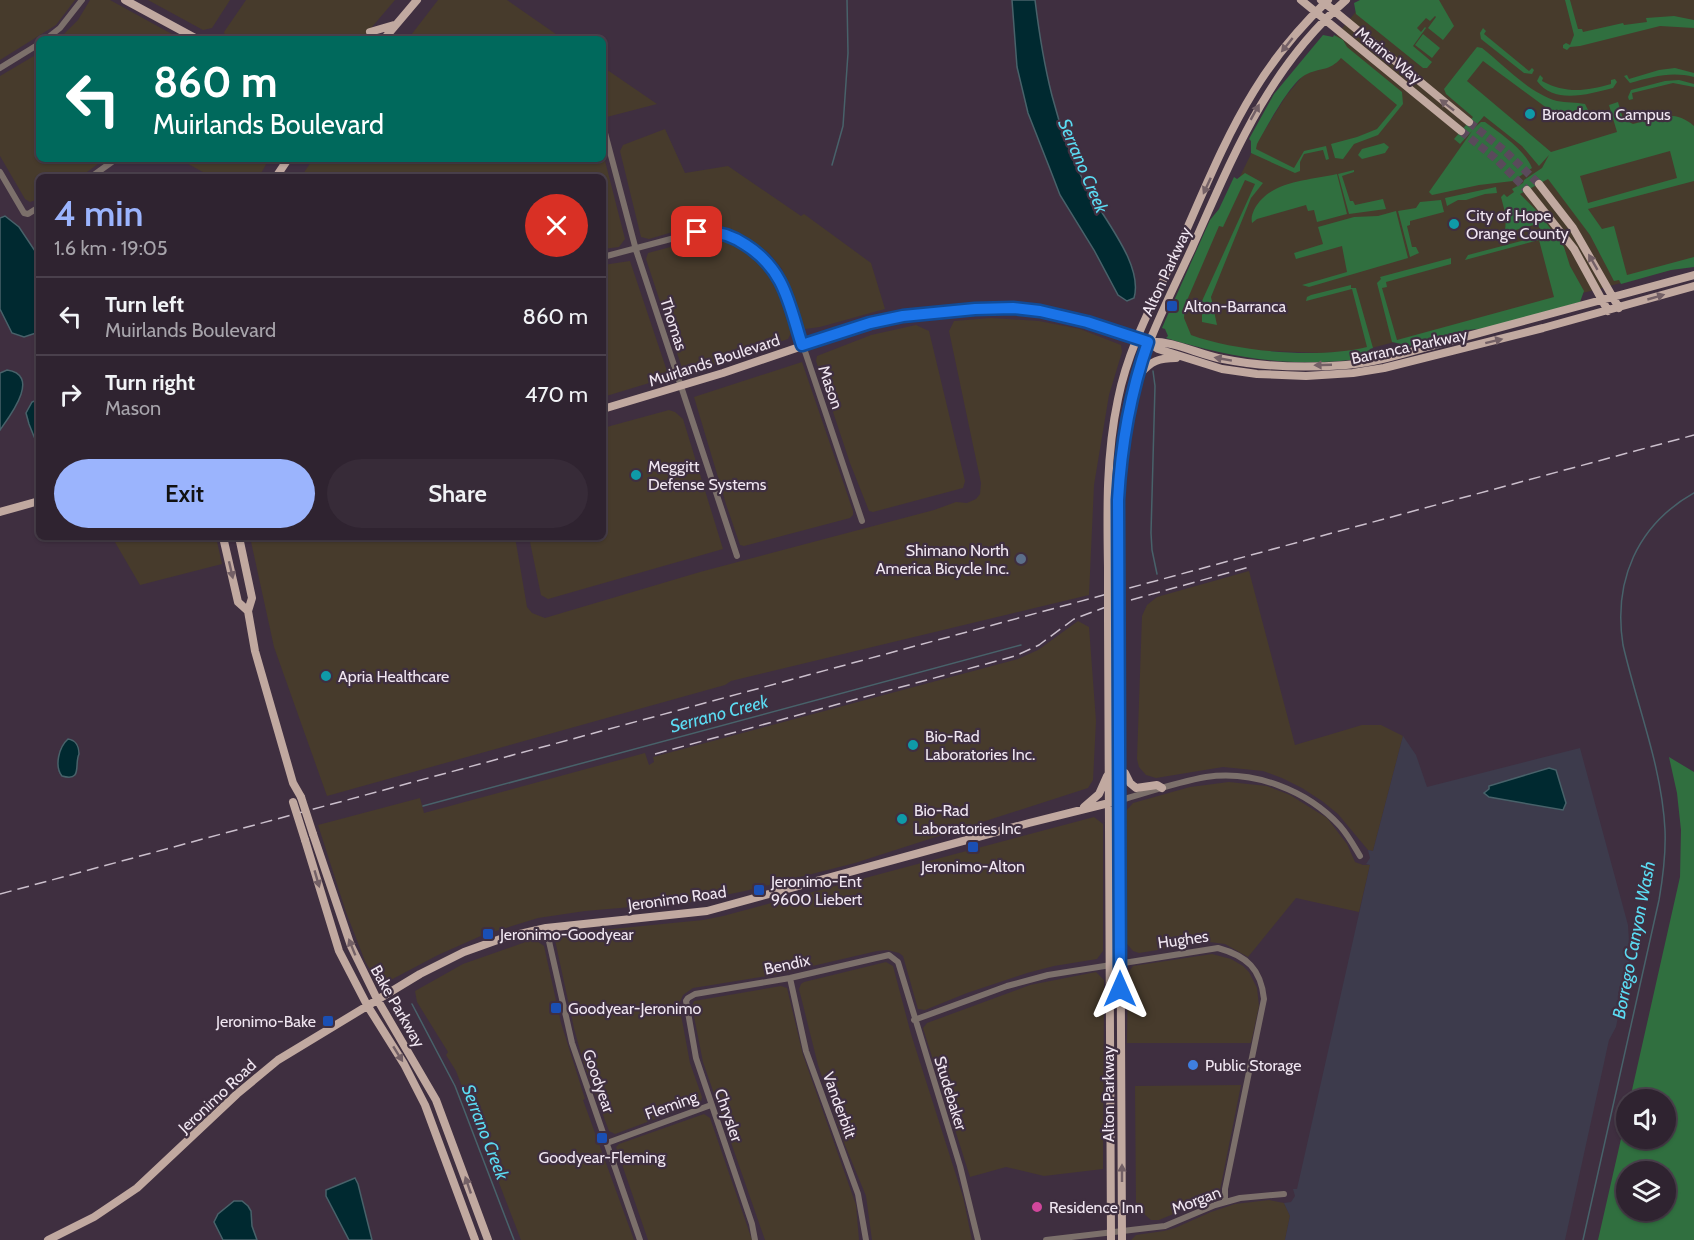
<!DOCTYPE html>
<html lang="en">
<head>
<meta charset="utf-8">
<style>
  body { margin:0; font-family:Cabin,sans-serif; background:#372b38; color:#f1f3f6; height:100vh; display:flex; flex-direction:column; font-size:22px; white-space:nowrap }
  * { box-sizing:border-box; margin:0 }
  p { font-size:20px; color:#a7a4ab }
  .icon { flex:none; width:33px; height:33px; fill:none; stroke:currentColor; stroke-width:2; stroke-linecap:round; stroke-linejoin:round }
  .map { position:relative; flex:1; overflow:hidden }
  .panel { position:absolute; left:36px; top:174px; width:570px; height:366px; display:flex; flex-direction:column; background:#2f2330; border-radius:9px; box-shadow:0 2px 4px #0004,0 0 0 2px #4a404c }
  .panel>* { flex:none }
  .hud { position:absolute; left:36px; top:36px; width:570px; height:126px; border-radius:9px; box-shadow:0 2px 4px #0004,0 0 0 2px #4a404c; background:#00695c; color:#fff; overflow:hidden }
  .fabs { position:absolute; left:1616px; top:1089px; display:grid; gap:12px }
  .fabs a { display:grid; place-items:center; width:60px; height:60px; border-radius:50%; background:#2f2330; box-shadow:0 2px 4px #0004,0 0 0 2px #4a404c; font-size:30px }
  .pin { position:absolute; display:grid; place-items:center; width:51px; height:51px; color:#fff; margin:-26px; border-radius:12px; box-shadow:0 3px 9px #0006 }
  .me { position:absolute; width:66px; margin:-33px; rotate:0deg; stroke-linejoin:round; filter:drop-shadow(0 0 4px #0008) }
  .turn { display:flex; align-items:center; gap:21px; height:126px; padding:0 18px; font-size:27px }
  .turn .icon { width:78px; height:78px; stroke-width:2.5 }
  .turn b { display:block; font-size:42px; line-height:51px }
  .round { display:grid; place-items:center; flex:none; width:63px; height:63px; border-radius:32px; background:#372b38 }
  .head { display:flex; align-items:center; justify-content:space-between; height:102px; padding:0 18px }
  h1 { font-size:36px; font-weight:600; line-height:45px; color:#9bb4fd }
  .primary-button { display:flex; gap:12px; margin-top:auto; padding:12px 18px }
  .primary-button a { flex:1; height:69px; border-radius:36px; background:#9bb4fd; color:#111; font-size:24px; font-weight:600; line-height:69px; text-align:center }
  .primary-button a+a { background:#372b38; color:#f1f3f6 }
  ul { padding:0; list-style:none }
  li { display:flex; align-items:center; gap:18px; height:78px; padding:0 18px; border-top:2px solid #4a404c }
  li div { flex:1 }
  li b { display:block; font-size:22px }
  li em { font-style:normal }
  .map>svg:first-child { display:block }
  .commercial { fill:#473b2c }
  .industrial { fill:#3d3b4c }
  .green { fill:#306f3f; fill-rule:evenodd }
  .water { fill:#002930; stroke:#48626a; stroke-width:1.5 }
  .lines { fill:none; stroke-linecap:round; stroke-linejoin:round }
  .stream { stroke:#48626a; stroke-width:1.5 }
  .major-tunnel { stroke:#5a4a5b; stroke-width:8; stroke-dasharray:8 4; stroke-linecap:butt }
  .minor { stroke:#7c706b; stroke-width:6 }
  .major { stroke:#c1a9a0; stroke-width:8 }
  .rail { stroke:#cbbfcc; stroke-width:1.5; stroke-dasharray:12 6; stroke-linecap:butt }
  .major-bridge { stroke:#c1a9a0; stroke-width:8 }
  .oneway { fill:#736066 }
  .route-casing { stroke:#114b97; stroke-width:15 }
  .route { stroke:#1a73e8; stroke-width:10 }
  .culture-dot { fill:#0f9aa8; stroke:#3f2f40; stroke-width:2 }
  .transit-dot { fill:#1a4fb4; stroke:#3f2f40; stroke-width:2 }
  .service-dot { fill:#5c6f8a; stroke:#3f2f40; stroke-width:2 }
  .shop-dot { fill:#3f7fe0; stroke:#3f2f40; stroke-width:2 }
  .hotel-dot { fill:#d1479c; stroke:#3f2f40; stroke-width:2 }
  .labels { text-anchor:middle; stroke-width:4.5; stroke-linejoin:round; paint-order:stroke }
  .street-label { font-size:16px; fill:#f0e6f1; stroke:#3f2f40 }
  .poi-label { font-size:16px; fill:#f0e6f1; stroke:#3f2f40; text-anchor:start }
  .water-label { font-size:18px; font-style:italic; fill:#5bdbf2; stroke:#3f2f40 }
</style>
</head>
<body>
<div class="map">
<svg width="1694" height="1240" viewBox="0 0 1694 1240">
  <rect width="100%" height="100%" fill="#3f2f40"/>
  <path class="commercial" d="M0 0H75L56 25 0 60Z
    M90 0H110L181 39H59L78 20Z
    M148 0H230L212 28 203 30Z
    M246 0H395L372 27 367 39H226L224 32Z
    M438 0H507L563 39H408Z
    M1370 0H1694V264L1360 351 1323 353 1240 350 1187 335 1178 301 1256 144 1286 96 1359 8Z
    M39 53V159H105L80 177H39V199L30 202 25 199 0 156V76Z
    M603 67 657 104 603 118Z
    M665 129 685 173 728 166 801 216 804 214 871 263 885 309 820 327 805 329 782 269 769 253 745 236 730 229 709 225 693 226 649 239 641 237 620 151 623 145Z
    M603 153 625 239 619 247 603 249V177H301L313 159H603Z
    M179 159H269L259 177H212Z
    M700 239 717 240 730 243 741 249 762 266 770 274 775 284 792 331 788 339 690 373 682 368 646 259 648 253Z
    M630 261 669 377 603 397V265Z
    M991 318 1039 321 1080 329 1121 345 1122 352 1109 395 1094 485 1089 595 731 681 725 685 327 796 274 647 250 537H515L527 607 532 613 545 618 700 572 934 510 956 502 967 503 976 499 980 494 981 483 949 331 954 321Z
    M916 325 929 331 965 481 963 488 873 512 869 511 850 463 816 361 817 356 871 335Z
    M802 362 853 511V515L850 518 744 546 740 545 726 504 694 397Z
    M669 410 675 412 683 419 723 549 548 599 541 595 529 537H603V428Z
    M112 537H216L222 564 140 585Z
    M1249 571 1295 745 1362 725H1381L1403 736 1373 851 1368 850 1338 814 1322 801 1302 788 1282 778 1263 771 1223 767 1156 778 1146 775 1139 767 1137 759 1142 616 1147 605 1157 597Z
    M1078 621 1089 627 1096 721 1093 780 1088 788 855 863 745 891 690 902 585 911 538 918 483 935 438 955 385 983 376 980 365 961 346 912 318 825 420 798 424 813 645 753 649 765 654 762 653 757 1018 659 1038 650Z
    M1229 782 1267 786 1290 795 1327 818 1347 844 1355 862 1363 865H1370L1359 912 1296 898 1248 957 1225 944 1209 942 1139 953 1133 951 1127 944 1126 811 1133 803 1190 787Z
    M1094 817 1103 824V951L1097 959 1054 966 1027 973 967 993 925 1010 918 1009 903 956 899 953 887 950 877 951 774 975 693 988 683 995 679 1004 690 1063 702 1097 701 1102 615 1134 609 1131 583 1061 574 1028 555 940 561 934 703 920 723 916Z
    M534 939 544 946 561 1023 585 1099 583 1100 634 1240H521L456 1071 446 1055 448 1052 417 1002 415 991 463 964Z
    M1212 954 1231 959 1243 966 1249 972 1257 988 1259 1006 1251 1043H1127L1128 973 1133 966Z
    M886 962 893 966 911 1034 963 1197 972 1240H872L866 1196 845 1145 818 1065 799 989 801 984 804 982Z
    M1096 972 1104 980 1103 1169 1044 1176 1006 1167 970 1177 923 1028 927 1023 1030 985Z
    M781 986 787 988 803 1055 856 1205 859 1240H765L703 1062 692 1006 694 1001Z
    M1241 1085 1219 1195 1159 1220H1151L1136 1207 1135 1086Z
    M704 1114 710 1118 752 1240H648L616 1147 619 1144Z
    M1269 1200 1284 1203 1290 1216 1285 1240H1131L1136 1235 1164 1231 1175 1228 1211 1212 1235 1204Z"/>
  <path class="industrial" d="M1403 736 1416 755 1427 787 1580 748 1628 925 1630 958 1616 1027 1609 1040 1565 1240H1285L1290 1216 1284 1203 1291 1202 1295 1196 1293 1189H1297L1370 865 1366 864 1370 858 1368 850 1373 851Z"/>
  <path class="green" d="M1360 0H1439L1454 26 1443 40 1428 28 1436 17 1435 16 1430 21 1426 18 1417 28 1421 32 1425 27 1426 28 1413 46 1432 62 1427 68H1423L1356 14 1354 3Z
    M1565 0H1570L1578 29H1582L1583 32 1623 23 1624 25 1647 22 1646 18 1674 16 1694 20V28L1660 26 1580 46 1570 47 1567 50 1563 48V45L1566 43 1570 45 1574 35Z
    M1483 28 1486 31 1484 34 1529 71 1532 68 1534 70 1532 74 1524 73 1481 39 1480 33Z
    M1423 34 1440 48 1432 58 1415 45Z
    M1323 35 1333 37 1334 35 1343 40 1347 47 1402 92 1403 104 1378 135 1354 144 1343 159 1335 158 1331 144 1357 137 1377 129 1397 105 1341 58C1329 72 1320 67 1305 75 1290 83 1266 128 1257 144L1256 149 1294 168 1304 151 1326 146 1329 159 1326 160 1323 150 1304 154 1300 162V171L1295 173 1251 153V141L1249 139 1274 94Z
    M1477 47 1482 48C1505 66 1529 93 1557 101 1566 103 1576 102 1585 104L1588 110 1559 117 1483 61 1467 81 1551 152 1617 132 1609 105 1618 102 1623 119 1633 124C1656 118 1674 108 1694 126V181L1588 209 1602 229 1614 226 1627 275 1694 257V267L1671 270 1621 284 1619 280 1614 281 1590 235 1548 179 1520 194 1539 213 1564 247 1570 266 1584 291 1580 302 1489 328 1467 330 1402 348 1401 344 1392 342 1377 283 1381 279 1380 277 1451 258V264L1386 282 1387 287 1382 288 1397 340 1554 297 1539 240 1465 260 1468 255 1544 235 1537 224 1505 233 1506 216 1501 197 1504 194 1507 197 1514 192 1512 189 1523 183 1524 180 1542 168 1549 155 1539 166 1522 146 1484 116 1473 129 1481 122H1485C1501 134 1525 150 1532 168L1513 181 1479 185 1432 195 1429 192 1472 131 1460 144 1454 139 1473 117 1446 94 1444 89ZM1670 151 1677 178 1588 203 1580 176Z
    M1675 68 1694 73V77C1671 71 1652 77 1630 83L1624 76 1627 75 1629 79 1659 70Z
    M1540 75 1543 78 1542 81C1566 94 1586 91 1611 84V80L1615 79 1617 82 1613 88C1589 94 1554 105 1537 81Z
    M1679 80 1694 84V87L1673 83 1632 93 1633 99 1629 100 1628 97 1631 90 1665 81Z
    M1384 143 1389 147 1385 153 1362 159 1358 155 1362 149Z
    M1354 170V172L1342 176 1350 201H1353L1355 205 1383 199 1386 209 1349 214 1338 174Z
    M1245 173 1263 183 1251 198 1211 297 1217 325 1202 322V301L1255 184 1245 180 1223 227 1219 226 1185 305 1184 318 1191 335C1238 352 1318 359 1367 347L1352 289 1306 301 1307 297 1311 295 1351 285V288H1356L1373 348 1370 349 1364 358C1296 369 1232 358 1166 338L1168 336 1165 329 1162 328 1165 321 1210 220 1219 209 1234 177 1237 179Z
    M1337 174 1347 214 1317 222 1314 210 1308 211 1306 205 1257 219 1252 223C1251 217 1252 215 1254 210 1270 180 1307 181 1337 174Z
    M1496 187 1497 193 1485 194 1466 200H1458L1447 206 1445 198Z
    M1441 200 1444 212 1410 221V225L1407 226 1412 247H1416L1419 253 1410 257 1398 211 1416 208 1420 202Z
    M1396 211 1408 258 1309 287 1302 285 1347 272 1342 246 1296 259 1294 253 1323 244 1318 227 1354 217 1378 216Z
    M1669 757 1694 772V1240H1598L1626 1117V1138H1665V1100L1630 1099 1680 877 1681 830 1677 793ZM1626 1172H1665V1210H1626Z"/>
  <path class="water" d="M1012 0H1035C1043 65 1055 127 1086 186 1101 216 1144 264 1134 298L1127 301 1118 295 1094 250 1060 195 1050 169 1028 113 1017 67Z
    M5 216 19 227 39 257V332L24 337 12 333 0 309V218Z
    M7 370C42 375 9 417 0 430V373Z
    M39 399V449L29 424 26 413 32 402Z
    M68 739C76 740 79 747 79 754 74 764 83 782 62 776 54 766 59 747 68 739Z
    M1549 768 1556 770 1566 803 1563 810 1489 797 1484 793 1489 789V786Z
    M355 1178 358 1184 372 1240H349L326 1196V1190Z
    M234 1201H242L248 1206 251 1211 252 1226 257 1240H223L214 1222 218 1214Z"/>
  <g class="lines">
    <path class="stream" d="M832 165 843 126 848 53 847 0
      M1153 371 1155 386 1151 533 1152 550 1157 574
      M423 806 1021 645
      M412 1004 455 1086 514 1240
      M1583 1240 1659 900C1663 877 1666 854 1665 830 1662 767 1637 706 1623 645 1613 581 1637 525 1694 493"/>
    <path class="major-tunnel" d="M1469 122 1505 151 1539 184
      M1461 131 1495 158 1527 190"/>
    <path class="minor" d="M46 39 60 28 82 0
      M0 68 39 44
      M603 133H605L636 250 737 556
      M0 172 24 213 28 214 39 207
      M91 177 116 159
      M603 257 701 231C741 233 771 256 785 292L862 521
      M1121 800C1149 792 1177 782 1206 777 1254 770 1307 790 1340 826 1348 835 1354 846 1360 856
      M546 928 572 1043 640 1240
      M790 978 806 1051 858 1194 866 1240
      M914 1020 1007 986 1048 975 1218 948C1247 956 1261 969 1264 999L1225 1189V1202
      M607 1143 711 1105
      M755 1240 752 1224 696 1058 686 1001 688 998 695 994 790 978 889 955 898 962 960 1166 978 1240
      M1046 1240 1165 1226 1215 1205 1240 1198 1284 1194"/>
    <path class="major" d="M125 0 197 39
      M1301 0 1461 131
      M1321 0 1469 122
      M370 32 394 25
      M384 39 417 0
      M276 177 288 159
      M1539 184 1573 228 1619 308
      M1527 190 1574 249 1608 311
      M1148 342C1173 340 1199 355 1223 359 1263 367 1305 368 1346 365 1383 362 1421 348 1457 339 1536 318 1615 296 1694 275
      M1140 374C1151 361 1159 358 1176 358
      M603 409 723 373 870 323 933 313 1013 308 1040 311 1117 330 1148 342 1158 349 1222 369 1257 374 1306 376 1353 373 1384 368 1543 328 1694 286
      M0 512 39 501
      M223 537 238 602 248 611
      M239 537 252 598 248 611 255 651 293 783 301 797
      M1118 566C1118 513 1117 460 1129 408 1141 351 1168 300 1192 248 1233 156 1268 68 1346 0
      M1108 567C1107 511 1106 455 1118 399 1128 348 1155 299 1177 251 1201 198 1223 141 1254 91 1274 58 1300 27 1328 0
      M1119 617 1122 1240
      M1108 620 1111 1240
      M1120 771 1125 773 1130 783 1136 788 1157 785 1162 788
      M1084 807 1099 794 1107 776
      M313 834 351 946 377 999 436 1100 488 1240
      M305 840 339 951 367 1005 404 1064 425 1105 475 1240
      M48 1240 94 1217 137 1188 237 1094 278 1060 420 974 464 952 506 937 546 928 707 911 1029 823 1121 800"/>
    <path class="rail" d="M1131 600 1249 567
      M655 754 1015 656 1039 645 1074 619 1111 605
      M0 894 1694 435"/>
    <path class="major-bridge" d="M1118 566 1119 617
      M1108 567V620
      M301 797 313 834
      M293 802 305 840"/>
  </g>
  <defs><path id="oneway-solid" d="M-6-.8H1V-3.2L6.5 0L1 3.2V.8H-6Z" transform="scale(1.5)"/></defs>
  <g class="oneway">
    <use href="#oneway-solid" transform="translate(1287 45) rotate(129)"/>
    <use href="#oneway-solid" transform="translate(1447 105) rotate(-142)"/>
    <use href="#oneway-solid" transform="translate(1255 112) rotate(-61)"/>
    <use href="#oneway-solid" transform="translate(1207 186) rotate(115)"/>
    <use href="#oneway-solid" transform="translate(1593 262) rotate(-120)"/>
    <use href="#oneway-solid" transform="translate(1656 297) rotate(-16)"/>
    <use href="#oneway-solid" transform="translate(1494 341) rotate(-14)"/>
    <use href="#oneway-solid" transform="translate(1223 359) rotate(-170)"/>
    <use href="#oneway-solid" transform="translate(1323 365) rotate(178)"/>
    <use href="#oneway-solid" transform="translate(231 570) rotate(77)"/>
    <use href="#oneway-solid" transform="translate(317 879) rotate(74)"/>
    <use href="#oneway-solid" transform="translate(352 947) rotate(-112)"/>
    <use href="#oneway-solid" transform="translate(398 1054) rotate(58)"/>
    <use href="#oneway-solid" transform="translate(1122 1173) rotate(-90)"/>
    <use href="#oneway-solid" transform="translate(468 1185) rotate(-109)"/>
  </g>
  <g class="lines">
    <defs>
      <path id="route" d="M697 232C715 230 731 235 746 245 785 270 789 304 802 345L870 323 903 316 975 309 1013 308 1040 311 1087 322 1148 342C1130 394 1121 445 1118 500L1120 989"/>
    </defs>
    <use href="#route" class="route-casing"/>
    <use href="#route" class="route"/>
  </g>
  <g class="culture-dot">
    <circle cx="1530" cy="114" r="6"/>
    <circle cx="1454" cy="224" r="6"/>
    <circle cx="636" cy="475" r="6"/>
    <circle cx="326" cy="676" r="6"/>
    <circle cx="913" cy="745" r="6"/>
    <circle cx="902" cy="819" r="6"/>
  </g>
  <g class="transit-dot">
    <rect x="1166" y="300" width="12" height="12" rx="3"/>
    <rect x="967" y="841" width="12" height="12" rx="3"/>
    <rect x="753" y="884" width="12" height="12" rx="3"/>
    <rect x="482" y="928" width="12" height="12" rx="3"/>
    <rect x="550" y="1002" width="12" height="12" rx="3"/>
    <rect x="322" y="1015" width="12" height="12" rx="3"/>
    <rect x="596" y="1132" width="12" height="12" rx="3"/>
  </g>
  <circle class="service-dot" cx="1021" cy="559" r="6"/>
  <circle class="shop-dot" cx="1193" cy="1065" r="6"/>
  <circle class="hotel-dot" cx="1037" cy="1207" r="6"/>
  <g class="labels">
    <g class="street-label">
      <text transform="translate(1389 55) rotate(39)" y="6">Marine Way</text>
      <text transform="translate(1166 271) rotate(-65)" y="6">Alton Parkway</text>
      <text transform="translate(674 324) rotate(72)" y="6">Thomas</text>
      <text transform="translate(1409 346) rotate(-12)" y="6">Barranca Parkway</text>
      <text transform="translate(714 360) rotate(-18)" y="6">Muirlands Boulevard</text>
      <text transform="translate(831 387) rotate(71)" y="6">Mason</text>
      <text transform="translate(677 898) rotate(-8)" y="6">Jeronimo Road</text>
      <text transform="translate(1183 939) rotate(-8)" y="6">Hughes</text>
      <text transform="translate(787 964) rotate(-12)" y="6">Bendix</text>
      <text transform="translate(398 1006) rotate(60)" y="6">Bake Parkway</text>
      <text transform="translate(599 1081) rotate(71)" y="6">Goodyear</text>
      <text transform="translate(951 1093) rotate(73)" y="6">Studebaker</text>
      <text transform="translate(1108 1094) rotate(-90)" y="6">Alton Parkway</text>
      <text transform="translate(217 1096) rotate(-43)" y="6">Jeronimo Road</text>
      <text transform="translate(671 1105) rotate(-20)" y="6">Fleming</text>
      <text transform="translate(840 1105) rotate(70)" y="6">Vanderbilt</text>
      <text transform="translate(729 1115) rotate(71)" y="6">Chrysler</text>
      <text transform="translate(1196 1200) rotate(-21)" y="6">Morgan</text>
    </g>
    <g class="poi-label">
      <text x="1542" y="120">Broadcom Campus</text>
      <text x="1466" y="221">City of Hope<tspan x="1466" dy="18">Orange County</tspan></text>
      <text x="1184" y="312">Alton-Barranca</text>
      <text x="648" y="472">Meggitt<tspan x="648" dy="18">Defense Systems</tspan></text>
      <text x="1009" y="556" text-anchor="end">Shimano North<tspan x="1009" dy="18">America Bicycle Inc.</tspan></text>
      <text x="338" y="682">Apria Healthcare</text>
      <text x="925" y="742">Bio-Rad<tspan x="925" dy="18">Laboratories Inc.</tspan></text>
      <text x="914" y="816">Bio-Rad<tspan x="914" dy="18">Laboratories Inc</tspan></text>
      <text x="973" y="872" text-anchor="middle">Jeronimo-Alton</text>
      <text x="771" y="887">Jeronimo-Ent<tspan x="771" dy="18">9600 Liebert</tspan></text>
      <text x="500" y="940">Jeronimo-Goodyear</text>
      <text x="568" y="1014">Goodyear-Jeronimo</text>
      <text x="316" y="1027" text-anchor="end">Jeronimo-Bake</text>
      <text x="1205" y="1071">Public Storage</text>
      <text x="602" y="1163" text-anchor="middle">Goodyear-Fleming</text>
      <text x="1049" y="1213">Residence Inn</text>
    </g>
    <g class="water-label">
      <text transform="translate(1083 166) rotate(67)" y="6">Serrano Creek</text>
      <text transform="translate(719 714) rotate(-15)" y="6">Serrano Creek</text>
      <text transform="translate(1634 940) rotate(-79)" y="6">Borrego Canyon Wash</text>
      <text transform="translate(485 1132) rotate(69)" y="6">Serrano Creek</text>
    </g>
  </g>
</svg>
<div class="fabs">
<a><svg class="icon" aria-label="sound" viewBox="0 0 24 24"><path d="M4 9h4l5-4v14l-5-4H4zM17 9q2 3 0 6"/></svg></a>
<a><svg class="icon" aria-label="layers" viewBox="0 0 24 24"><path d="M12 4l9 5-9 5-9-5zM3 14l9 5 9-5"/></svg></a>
</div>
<div class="pin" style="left:697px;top:232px;background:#d93025"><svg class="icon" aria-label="arrive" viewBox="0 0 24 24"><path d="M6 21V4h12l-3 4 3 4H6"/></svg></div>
<svg class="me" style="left:1120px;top:989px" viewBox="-20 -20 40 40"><path d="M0-17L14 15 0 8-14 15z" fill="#1a73e8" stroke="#fff" stroke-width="4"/></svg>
<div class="hud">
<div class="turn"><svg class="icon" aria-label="left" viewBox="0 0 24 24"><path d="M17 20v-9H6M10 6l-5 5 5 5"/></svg><div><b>860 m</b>Muirlands Boulevard</div></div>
</div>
<section class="panel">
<div class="head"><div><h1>4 min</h1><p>1.6 km · 19:05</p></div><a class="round" style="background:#d93025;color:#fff"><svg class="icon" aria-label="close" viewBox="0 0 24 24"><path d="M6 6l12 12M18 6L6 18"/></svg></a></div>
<ul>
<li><svg class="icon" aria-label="left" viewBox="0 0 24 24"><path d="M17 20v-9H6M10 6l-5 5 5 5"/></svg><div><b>Turn left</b><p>Muirlands Boulevard</p></div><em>860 m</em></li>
<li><svg class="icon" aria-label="right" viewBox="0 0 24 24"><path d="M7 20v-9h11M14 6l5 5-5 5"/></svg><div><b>Turn right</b><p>Mason</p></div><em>470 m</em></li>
</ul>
<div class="primary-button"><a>Exit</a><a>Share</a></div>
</section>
</div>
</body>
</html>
